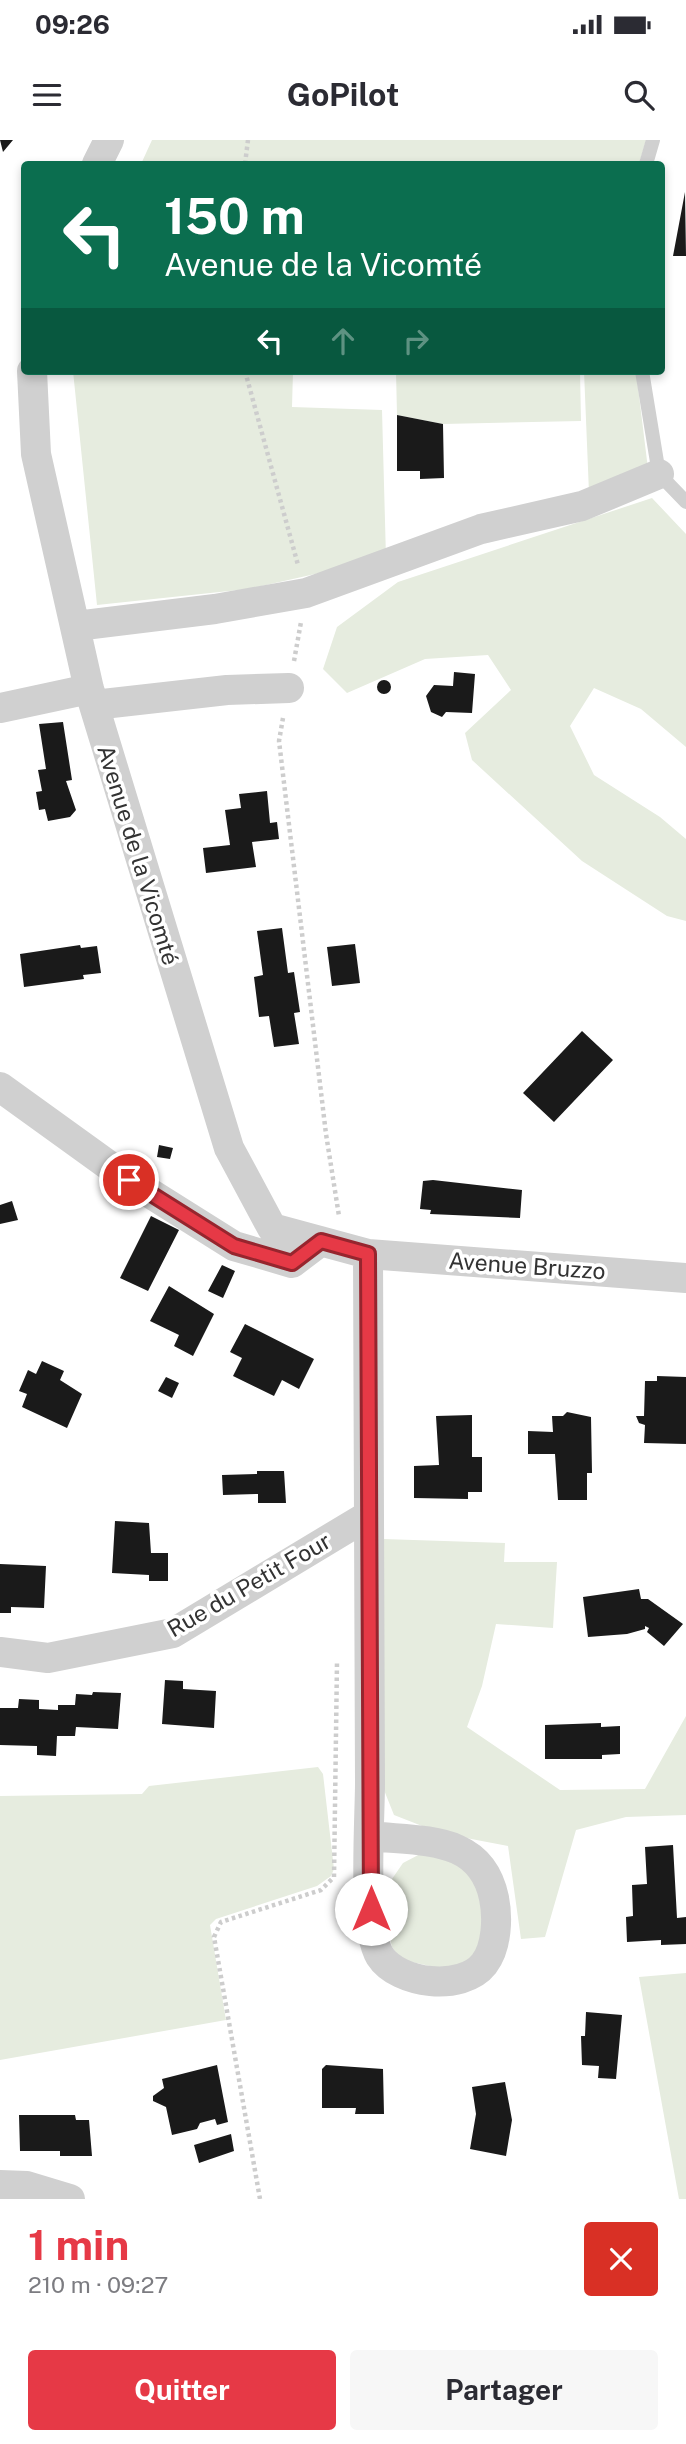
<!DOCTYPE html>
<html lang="fr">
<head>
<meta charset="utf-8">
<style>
  body { margin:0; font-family:"Public Sans",sans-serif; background:#f7f7f7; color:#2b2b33; height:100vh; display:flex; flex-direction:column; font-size:26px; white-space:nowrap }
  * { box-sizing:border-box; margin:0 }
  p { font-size:23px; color:#7c7c81 }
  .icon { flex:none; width:38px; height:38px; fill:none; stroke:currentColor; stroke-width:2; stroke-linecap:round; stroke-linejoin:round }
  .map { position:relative; height:2059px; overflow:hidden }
  .details { display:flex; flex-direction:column; background:#fff; flex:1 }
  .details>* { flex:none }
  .hud { position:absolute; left:21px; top:21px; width:644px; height:214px; border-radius:7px; box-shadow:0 4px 10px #0003; background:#0b6e4f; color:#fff; overflow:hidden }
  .pin { position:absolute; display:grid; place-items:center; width:60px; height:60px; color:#fff; margin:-30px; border:4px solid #fff; border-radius:50%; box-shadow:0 2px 7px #0007 }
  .me { position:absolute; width:77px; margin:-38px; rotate:0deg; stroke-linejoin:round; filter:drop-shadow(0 0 5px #0008) }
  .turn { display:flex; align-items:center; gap:24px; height:147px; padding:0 28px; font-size:32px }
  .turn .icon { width:91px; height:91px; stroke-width:2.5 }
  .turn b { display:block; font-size:49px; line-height:60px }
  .lanes { display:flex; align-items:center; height:66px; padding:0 28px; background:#0003; justify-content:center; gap:35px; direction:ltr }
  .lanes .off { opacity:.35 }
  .round { display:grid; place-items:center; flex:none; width:74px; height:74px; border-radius:7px; background:#f7f7f7 }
  .headline { display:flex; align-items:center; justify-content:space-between; height:119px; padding:0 28px }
  h1 { font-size:42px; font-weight:700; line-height:52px; color:#e63946 }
  .primary-button { display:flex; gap:14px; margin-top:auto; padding:14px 28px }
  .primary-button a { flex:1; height:80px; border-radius:7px; background:#e63946; color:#fff; font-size:28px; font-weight:700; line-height:80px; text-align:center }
  .primary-button a+a { background:#f7f7f7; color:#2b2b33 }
  .status { display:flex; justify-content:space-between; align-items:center; height:49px; padding:0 35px; background:#fff; direction:ltr }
  .status svg { height:19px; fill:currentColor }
  header { display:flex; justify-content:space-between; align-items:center; height:91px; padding:0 28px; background:#fff; font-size:32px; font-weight:700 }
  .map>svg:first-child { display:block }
  .green { fill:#e6ecdf }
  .building { fill:#1a1a1a }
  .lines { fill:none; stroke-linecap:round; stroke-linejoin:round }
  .path { stroke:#cdcdcd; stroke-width:4.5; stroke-dasharray:3.5 3.5; stroke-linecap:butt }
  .service { stroke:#d0d0d0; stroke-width:14 }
  .minor { stroke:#d0d0d0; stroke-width:30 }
  .route-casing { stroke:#96252e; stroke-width:18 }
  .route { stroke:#e63946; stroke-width:12 }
  .labels { text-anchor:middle; stroke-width:7; stroke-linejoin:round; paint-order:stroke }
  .street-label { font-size:23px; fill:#333; stroke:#fff }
</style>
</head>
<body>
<div class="status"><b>09:26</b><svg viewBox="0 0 49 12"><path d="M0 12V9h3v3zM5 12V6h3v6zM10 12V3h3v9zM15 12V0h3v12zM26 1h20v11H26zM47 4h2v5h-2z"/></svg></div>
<header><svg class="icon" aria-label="menu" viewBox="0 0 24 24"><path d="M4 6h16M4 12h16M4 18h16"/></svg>GoPilot<svg class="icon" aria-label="search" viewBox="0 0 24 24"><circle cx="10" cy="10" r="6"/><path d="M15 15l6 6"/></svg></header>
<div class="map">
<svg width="686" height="2059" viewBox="0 0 686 2059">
  <rect width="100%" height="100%" fill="#fff"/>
  <path class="green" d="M152 0H646L639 24H141Z
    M73 231H293L292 267 382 270 386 418 248 449 97 465Z
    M396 231H580L581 281 443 284 397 275Z
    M584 231H636L648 329 589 353Z
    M652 358 686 394V607L641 569 594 548 570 586 594 635 660 677 686 699V781L667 776 582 721 472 620 465 593 511 550 488 515 425 519 347 553 323 529 337 487 398 442Z
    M383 1399 505 1403 504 1422H557L553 1488 496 1484 482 1546 467 1587 560 1650 645 1649 686 1576V1675L626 1677 576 1690 545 1797 521 1799 508 1706 440 1693 394 1675 382 1645Z
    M318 1627 323 1634 334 1729 331 1736 317 1746 216 1779 210 1785 226 1880 0 1920V1656L142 1654 149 1646Z
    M424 1712 472 1727 486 1766 478 1811 466 1823 449 1830 402 1820 392 1807 388 1790 392 1739 403 1723Z
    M686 1833V2059H679L639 1837Z"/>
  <path class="building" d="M0 0H13L3 12Z
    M685 52 686 116H673Z
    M397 275 443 284 444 338 420 339V331H397Z
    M454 532 475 534 472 573 446 572 442 577 431 572 426 556 434 545 453 546Z
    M377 547a7 7 0 1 1 14 0a7 7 0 1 1-14 0Z
    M63 582 72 640 66 641 76 670 70 677 48 681 45 669 39 670 36 652 42 651 38 630 46 629 39 584Z
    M267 651 270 683 277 682 279 699 252 702 256 727 206 733 203 708 230 705 225 670 241 668 239 654Z
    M282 788 288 833 294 832 300 872 294 873 299 904 274 907 269 876 259 877 254 837 263 835 257 791Z
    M355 804 360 843 332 846 327 807Z
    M80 805 81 808 97 806 101 833 83 835 84 839 24 847 20 814Z
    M582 891 613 920 554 982 523 953Z
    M159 1005 173 1008 170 1019 157 1017Z
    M433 1040 522 1050 520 1078 430 1074 431 1070 420 1069 423 1041Z
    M12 1061 18 1080 0 1084V1065Z
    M151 1076 179 1090 148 1151 120 1138Z
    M222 1125 235 1131 223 1158 208 1151Z
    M169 1146 214 1174 193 1216 174 1206 179 1195 150 1181Z
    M245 1184 314 1219 299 1249 282 1240 274 1256 233 1236 242 1218 230 1212Z
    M42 1221 64 1231 60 1240 82 1254 67 1288 22 1267 27 1254 19 1251 28 1230 36 1234Z
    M657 1236 686 1237V1304L644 1303 645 1285 639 1283 636 1276H644L645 1241H657Z
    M166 1237 179 1243 172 1258 158 1251Z
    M567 1272 591 1277 592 1333H587V1360H558L555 1314H528V1291L553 1292 552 1276H563Z
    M472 1275V1317H482V1352H468V1359L414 1358V1326L439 1325 436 1276Z
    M257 1331H284L286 1363H258V1354L223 1355 222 1335 257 1334Z
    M115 1381 149 1383 151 1413H168V1441H149V1435L112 1433Z
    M0 1424 46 1426 44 1468 11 1467V1473H0Z
    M639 1449 641 1459H648L683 1484 664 1506 647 1492 649 1488 645 1486V1489L627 1494 588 1497 583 1457Z
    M165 1540 183 1541V1549L216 1551 214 1588 162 1584Z
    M93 1552 121 1553 118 1589 76 1587 75 1596H57L56 1616 37 1615V1606L0 1605V1568H18L19 1559 39 1560V1569L58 1570V1565H75L76 1554 92 1555Z
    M601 1583V1587L620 1586V1614L602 1615V1619H545V1585Z
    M673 1705 677 1778 686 1777V1804L661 1805V1800L627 1802 626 1777 633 1776 632 1745 647 1744 645 1707Z
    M586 1872 622 1875 616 1939 598 1938 599 1926 582 1925 581 1896H585Z
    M217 1925 228 1982 217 1985 215 1979 200 1983 197 1989 172 1995 166 1967 153 1961V1956L164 1948 162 1939Z
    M326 1925 383 1929 384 1974H355L356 1968H322V1929Z
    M505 1942 512 1980 506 2016 470 2009 476 1974 472 1947Z
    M19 1975H75L76 1980H89L92 2016H60V2011H20Z
    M231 1994 234 2011 199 2023 194 2005Z"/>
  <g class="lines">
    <path class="path" d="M245 24 248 0
      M245 231 298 425
      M294 521 301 482
      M283 578 279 601 326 994 339 1076
      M260 2059 214 1797 221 1782 321 1750 334 1737 337 1522"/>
    <path class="service" d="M646 24 653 0
      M642 231 659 334 686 362"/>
    <path class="minor" d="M97 24 109 0
      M32 231 36 314 89 549 229 1008 272 1088 368 1114 686 1138
      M76 486 215 469 306 453 481 389 582 366 659 334
      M94 565 227 550 289 548
      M0 568 89 549
      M0 947 129 1040 234 1106 292 1123 321 1101
      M368 1114C369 1290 369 1466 370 1643 370 1681 362 1787 380 1816 398 1844 462 1852 484 1824 497 1807 498 1778 494 1758 481 1695 423 1702 370 1696
      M0 1512 48 1518 173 1493 369 1375
      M0 2045 27 2046 70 2059"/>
  </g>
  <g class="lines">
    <defs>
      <path id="route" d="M129 1040 234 1106 292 1123 321 1101 368 1114 371 1769"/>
    </defs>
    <use href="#route" class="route-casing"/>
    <use href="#route" class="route"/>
  </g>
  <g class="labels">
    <g class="street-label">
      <text transform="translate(138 715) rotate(73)" y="8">Avenue de la Vicomté</text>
      <text transform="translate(527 1126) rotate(4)" y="8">Avenue Bruzzo</text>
      <text transform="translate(249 1445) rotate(-30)" y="8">Rue du Petit Four</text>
    </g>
  </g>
</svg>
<div class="pin" style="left:129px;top:1040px;background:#d93025"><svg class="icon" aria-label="arrive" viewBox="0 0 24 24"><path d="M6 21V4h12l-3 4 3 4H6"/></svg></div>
<svg class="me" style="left:371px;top:1769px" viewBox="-20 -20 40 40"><circle r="19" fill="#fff"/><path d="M0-13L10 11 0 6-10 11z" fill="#e63946"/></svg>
<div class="hud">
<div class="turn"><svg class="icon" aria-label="left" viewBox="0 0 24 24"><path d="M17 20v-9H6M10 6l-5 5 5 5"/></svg><div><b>150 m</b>Avenue de la Vicomté</div></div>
<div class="lanes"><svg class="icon" aria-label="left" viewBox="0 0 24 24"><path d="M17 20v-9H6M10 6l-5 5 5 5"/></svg><svg class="icon off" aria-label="ahead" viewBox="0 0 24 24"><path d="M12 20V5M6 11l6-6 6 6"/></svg><svg class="icon off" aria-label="right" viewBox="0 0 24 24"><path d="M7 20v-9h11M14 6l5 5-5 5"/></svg></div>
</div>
</div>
<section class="details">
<div class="headline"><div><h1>1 min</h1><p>210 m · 09:27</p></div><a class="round" style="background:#d93025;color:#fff"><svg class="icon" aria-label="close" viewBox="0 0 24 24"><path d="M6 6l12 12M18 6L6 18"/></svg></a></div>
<div class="primary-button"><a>Quitter</a><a>Partager</a></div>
</section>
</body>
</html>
